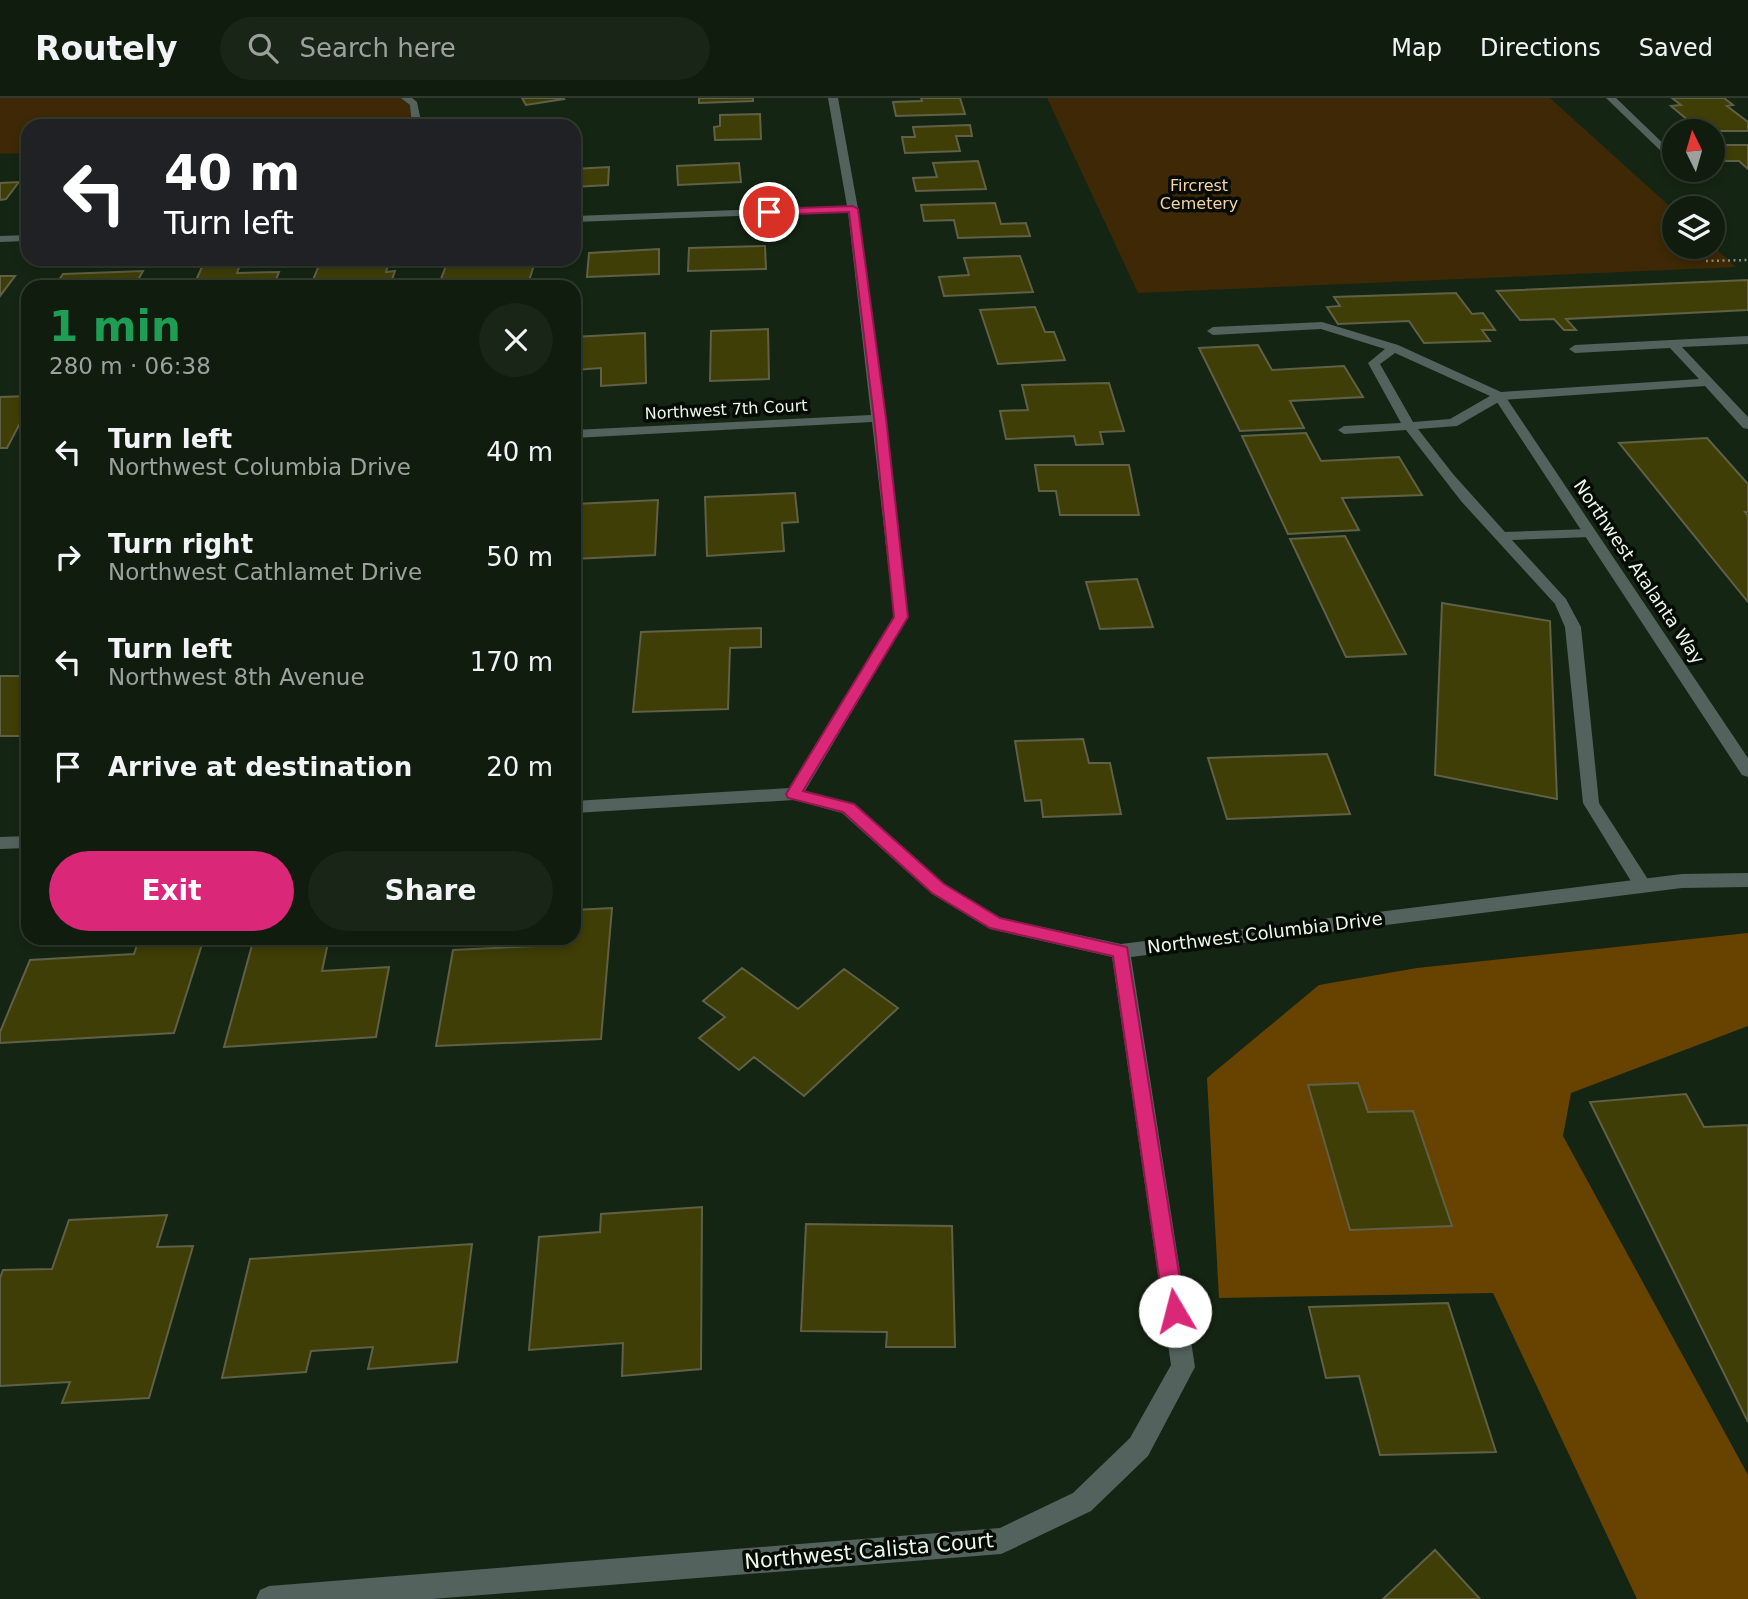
<!DOCTYPE html>
<html lang="en">
<head>
<meta charset="utf-8">
<style>
  body { margin:0; font-family:"DejaVu Sans",sans-serif; background:#192517; color:#f1f3f6; height:100vh; display:flex; flex-direction:column; font-size:26px; white-space:nowrap }
  * { box-sizing:border-box; margin:0 }
  p { font-size:23px; color:#9ca19e }
  .icon { flex:none; width:38px; height:38px; fill:none; stroke:currentColor; stroke-width:2; stroke-linecap:round; stroke-linejoin:round }
  .map { position:relative; flex:1; overflow:hidden }
  .drawer { position:absolute; left:21px; top:182px; width:560px; height:665px; display:flex; flex-direction:column; background:#101c0e; border-radius:21px; box-shadow:0 4px 10px #0003,0 0 0 2px #303a2e }
  .drawer>* { flex:none }
  .banner { position:absolute; left:21px; top:21px; width:560px; height:147px; border-radius:21px; box-shadow:0 4px 10px #0003,0 0 0 2px #303a2e; background:#202124; color:#fff; overflow:hidden }
  .needle { width:46px; rotate:355deg }
  .fabs { position:absolute; left:1662px; top:21px; display:grid; gap:14px }
  .fabs a { display:grid; place-items:center; width:63px; height:63px; border-radius:50%; background:#101c0e; box-shadow:0 4px 10px #0003,0 0 0 2px #303a2e; font-size:35px }
  .pin { position:absolute; display:grid; place-items:center; width:60px; height:60px; color:#fff; margin:-30px; border:4px solid #fff; border-radius:50%; box-shadow:0 2px 7px #0007 }
  .me { position:absolute; width:77px; margin:-38px; rotate:352deg; stroke-linejoin:round; filter:drop-shadow(0 0 5px #0008) }
  .turn { display:flex; align-items:center; gap:24px; height:147px; padding:0 28px; font-size:32px }
  .turn .icon { width:91px; height:91px; stroke-width:2.5 }
  .turn b { display:block; font-size:49px; line-height:60px }
  .round { display:grid; place-items:center; flex:none; width:74px; height:74px; border-radius:37px; background:#192517 }
  .overview { display:flex; align-items:center; justify-content:space-between; height:119px; padding:0 28px }
  h1 { font-size:42px; font-weight:700; line-height:52px; color:#1e9e55 }
  .action { display:flex; gap:14px; margin-top:auto; padding:14px 28px }
  .action a { flex:1; height:80px; border-radius:42px; background:#db2777; color:#fff; font-size:28px; font-weight:700; line-height:80px; text-align:center }
  .action a+a { background:#192517; color:#f1f3f6 }
  ul { padding:0; list-style:none }
  li { display:flex; align-items:center; gap:21px; height:105px; padding:0 28px }
  li div { flex:1 }
  li b { display:block; font-size:26px }
  li em { font-style:normal }
  header { display:flex; align-items:center; gap:42px; box-sizing:border-box; height:98px; padding:0 35px; background:#101c0e; border-bottom:2px solid #303a2e }
  header strong { font-size:33px }
  nav { display:flex; gap:38px; margin-inline-start:auto; font-size:24px }
  .search { width:490px; height:63px; background:#192517; display:flex; align-items:center; gap:18px; box-sizing:border-box; padding:0 24px; border-radius:38px; color:#9ca19e; font-size:26px }
  .map>svg:first-child { display:block }
  .green { fill:#3e2805 }
  .forest { fill:#684300 }
  .building { fill:#3f3e07; stroke:#606046; stroke-width:2 }
  .lines { fill:none; stroke-linecap:round; stroke-linejoin:round }
  .path { stroke:#808d7e; stroke-width:2.5; stroke-dasharray:2 3.5; stroke-linecap:butt }
  .service { fill:#54625e; fill-rule:evenodd }
  .minor { fill:#54625e; fill-rule:evenodd }
  .route { fill:#db2777; stroke:#8e194d; stroke-width:2 }
  .labels { text-anchor:middle; stroke-width:7; stroke-linejoin:round; paint-order:stroke }
  .far-park-label { font-size:16px; fill:#f6d3a5; stroke:#060c05 }
  .far-street-label { font-size:16px; fill:#edf7eb; stroke:#060c05 }
  .street-label { font-size:18px; fill:#edf7eb; stroke:#060c05 }
  .near-street-label { font-size:21px; fill:#edf7eb; stroke:#060c05 }
</style>
</head>
<body>
<header>
<strong>Routely</strong>
<div class="search"><svg class="icon" aria-label="search" viewBox="0 0 24 24"><circle cx="10" cy="10" r="6"/><path d="M15 15l6 6"/></svg>Search here</div>
<nav><a>Map</a><a>Directions</a><a>Saved</a></nav>
</header>
<div class="map">
<svg width="1748" height="1501" viewBox="0 0 1748 1501">
  <rect width="100%" height="100%" fill="#152513"/>
  <path class="green" d="M0 0H406L414 6 417 28H28V55L0 56Z
    M1047 0H1550L1675 113V149L1713 148 1736 169 1138 195Z"/>
  <path class="forest" d="M1748 835V928L1571 995 1563 1038 1748 1377V1501H1637L1493 1195 1219 1200 1207 980 1319 887 1417 870Z"/>
  <path class="building" d="M522 0H563L564 1 526 7Z
    M699 0H753V3L699 5Z
    M921 0H960L965 16 896 18 893 4 922 3Z
    M1672 0H1724L1733 7 1727 8 1748 24V33H1701L1671 8 1681 7Z
    M760 16 761 41 715 42 714 29 720 28V17Z
    M555 20 557 28H525L524 23Z
    M970 27 972 38H956L960 53 905 55 902 39H915L913 29Z
    M1713 47H1748V71L1739 63H1725L1713 52Z
    M978 63 986 91 916 93 913 80 937 79 933 65Z
    M739 65 741 84 678 87 677 68Z
    M609 69 608 87 574 89V71Z
    M19 84 6 101 0 102V85Z
    M995 105 1001 126 1026 125 1030 138 958 140 954 122 924 123 921 107Z
    M765 148 766 171 688 173 689 150Z
    M659 151V176L587 179 589 155Z
    M1020 158 1033 194 944 198 939 179 969 177 964 160Z
    M389 163 386 174 395 173 390 187 310 189 320 165Z
    M535 164 527 189H438L447 165Z
    M240 167 237 175 279 174 273 189H193L202 169Z
    M143 173 134 189H54L63 176Z
    M0 178H15L0 198Z
    M1748 182V212L1566 221 1576 232H1564L1554 221 1520 222 1497 193Z
    M1456 195 1472 216 1483 215 1495 232H1482L1490 243 1424 245 1409 223 1338 226 1327 209 1340 208 1334 199Z
    M1035 209 1045 234H1054L1065 262 998 266 980 212Z
    M768 231 769 281 710 283 711 233Z
    M645 235 646 285 601 288V270L574 272V239Z
    M1258 247 1272 272 1344 268 1363 299 1290 303 1304 330 1240 333 1199 250Z
    M1109 285 1124 333 1100 334 1103 346 1076 347 1074 338 1006 341 1000 313 1028 312 1022 287Z
    M28 298V310L7 350H0V299Z
    M1306 335 1321 363 1399 359 1422 397 1342 400 1359 432 1288 436 1242 338Z
    M1707 340 1748 386V414H1745L1748 418V504L1619 345Z
    M1035 367H1129L1139 417H1060L1056 393H1039Z
    M795 395 798 424 782 425 784 453 707 458 705 399Z
    M658 402 655 457 574 461 575 406Z
    M1345 438 1406 556 1346 559 1290 441Z
    M1137 481 1153 529 1100 531 1086 484Z
    M1442 505 1550 523 1557 701 1435 677Z
    M761 530V549L730 550 728 611 633 614 641 534Z
    M0 578H28V638H0Z
    M1083 641 1089 665H1110L1121 716 1043 719 1041 702 1025 703 1015 643Z
    M1327 656 1350 716 1227 721 1208 660Z
    M612 810 601 941 436 948 453 852 535 848 536 840H574V812Z
    M204 840 174 935 0 945V934L30 862 134 856 138 844Z
    M254 840H329L322 873 389 869 376 939 224 949Z
    M742 870 798 911 844 871 898 910 804 998 754 959 739 972 699 940 725 919 703 903Z
    M1358 985 1368 1014 1413 1013 1452 1128 1350 1132 1308 987Z
    M1686 996 1704 1029 1748 1027V1324L1590 1004Z
    M702 1109 701 1271 622 1278 623 1245 529 1252 539 1139 600 1134 601 1116Z
    M167 1117 157 1149 193 1148 149 1300 62 1305 70 1284 0 1288V1180L3 1172 52 1171 69 1122Z
    M806 1126 952 1128 955 1249H886L887 1234 801 1233Z
    M472 1146 457 1264 368 1271 373 1249 311 1253 306 1274 222 1280 250 1161Z
    M1448 1205 1496 1354 1380 1357 1359 1278 1326 1280 1309 1209Z
    M1435 1452 1480 1501H1383Z"/>
  <g class="lines">
    <path class="path" d="M1706 163 1748 162"/>
    <path class="service" d="M1606 0H1616L1671 53V57H1665Z
      M1322 224 1398 247 1501 294 1699 281 1670 250 1575 255 1569 251 1575 247 1748 238V246L1682 249 1748 319V331L1743 330 1705 288 1502 302 1457 328 1418 331 1453 376 1505 434 1590 431 1597 435 1590 439 1512 442 1566 501 1581 529 1599 705 1649 783 1652 788 1649 793H1637L1583 705 1565 529 1555 506 1461 403 1406 332 1344 336 1338 332 1344 328 1401 325 1368 265 1385 251 1321 231 1213 237 1207 233 1213 229ZM1395 255 1490 298 1450 321 1413 324 1380 266Z"/>
    <path class="minor" d="M401 0H412L417 4 422 28H412L410 7Z
      M828 0H838L858 111 884 317 886 320 884 323 908 519 805 693 854 706 944 786 1001 820 1121 846 1682 776 1748 775V789L1682 790 1131 859 1195 1269 1148 1358 1091 1413 1010 1452 1001 1456 432 1501H256L260 1492 269 1488 1000 1430 1073 1395 1130 1340 1171 1267 1112 859 990 831 932 796 842 715 794 702 574 715V703L789 690 894 519 872 324 574 340V332L871 317 848 114 574 124V118L847 108Z
      M28 137V143L0 144V138Z
      M1499 294 1505 298 1748 660V679L1742 677 1493 298Z
      M28 738V750L0 751V739Z"/>
  </g>
  <path class="route" d="M853 108 858 111 886 320 908 519 803 693 854 706 944 786 1000 820 1127 849 1185 1213 1182 1220 1175 1223 1167 1220 1164 1213 1113 858 990 830 932 795 843 714 788 700 786 696 894 519 874 320 849 114 769 117 765 114 769 111Z"/>
  <g class="labels">
    <g class="far-park-label">
      <text x="1199" y="93">Fircrest<tspan x="1199" dy="18">Cemetery</tspan></text>
    </g>
    <g class="far-street-label">
      <text transform="translate(726 311) rotate(-3)" y="6">Northwest 7th Court</text>
    </g>
    <g class="street-label">
      <text transform="translate(1639 474) rotate(56)" y="6">Northwest Atalanta Way</text>
      <text transform="translate(1265 835) rotate(-7)" y="6">Northwest Columbia Drive</text>
    </g>
    <g class="near-street-label">
      <text transform="translate(869 1453) rotate(-5)" y="7">Northwest Calista Court</text>
    </g>
  </g>
</svg>
<div class="fabs">
<a><svg class="needle" viewBox="-14 -14 28 28"><path d="M0-13l5 13h-10z" fill="#e53935"/><path d="M0 13l5-13h-10z" fill="#9ca19e"/></svg></a>
<a><svg class="icon" aria-label="layers" viewBox="0 0 24 24"><path d="M12 4l9 5-9 5-9-5zM3 14l9 5 9-5"/></svg></a>
</div>
<div class="pin" style="left:769px;top:114px;background:#d93025"><svg class="icon" aria-label="arrive" viewBox="0 0 24 24"><path d="M6 21V4h12l-3 4 3 4H6"/></svg></div>
<svg class="me" style="left:1175px;top:1213px" viewBox="-20 -20 40 40"><circle r="19" fill="#fff"/><path d="M0-13L10 11 0 6-10 11z" fill="#db2777"/></svg>
<div class="banner">
<div class="turn"><svg class="icon" aria-label="left" viewBox="0 0 24 24"><path d="M17 20v-9H6M10 6l-5 5 5 5"/></svg><div><b>40 m</b>Turn left</div></div>
</div>
<section class="drawer">
<div class="overview"><div><h1>1 min</h1><p>280 m · 06:38</p></div><a class="round"><svg class="icon" aria-label="close" viewBox="0 0 24 24"><path d="M6 6l12 12M18 6L6 18"/></svg></a></div>
<ul>
<li><svg class="icon" aria-label="left" viewBox="0 0 24 24"><path d="M17 20v-9H6M10 6l-5 5 5 5"/></svg><div><b>Turn left</b><p>Northwest Columbia Drive</p></div><em>40 m</em></li>
<li><svg class="icon" aria-label="right" viewBox="0 0 24 24"><path d="M7 20v-9h11M14 6l5 5-5 5"/></svg><div><b>Turn right</b><p>Northwest Cathlamet Drive</p></div><em>50 m</em></li>
<li><svg class="icon" aria-label="left" viewBox="0 0 24 24"><path d="M17 20v-9H6M10 6l-5 5 5 5"/></svg><div><b>Turn left</b><p>Northwest 8th Avenue</p></div><em>170 m</em></li>
<li><svg class="icon" aria-label="arrive" viewBox="0 0 24 24"><path d="M6 21V4h12l-3 4 3 4H6"/></svg><div><b>Arrive at destination</b></div><em>20 m</em></li>
</ul>
<div class="action"><a>Exit</a><a>Share</a></div>
</section>
</div>
</body>
</html>
